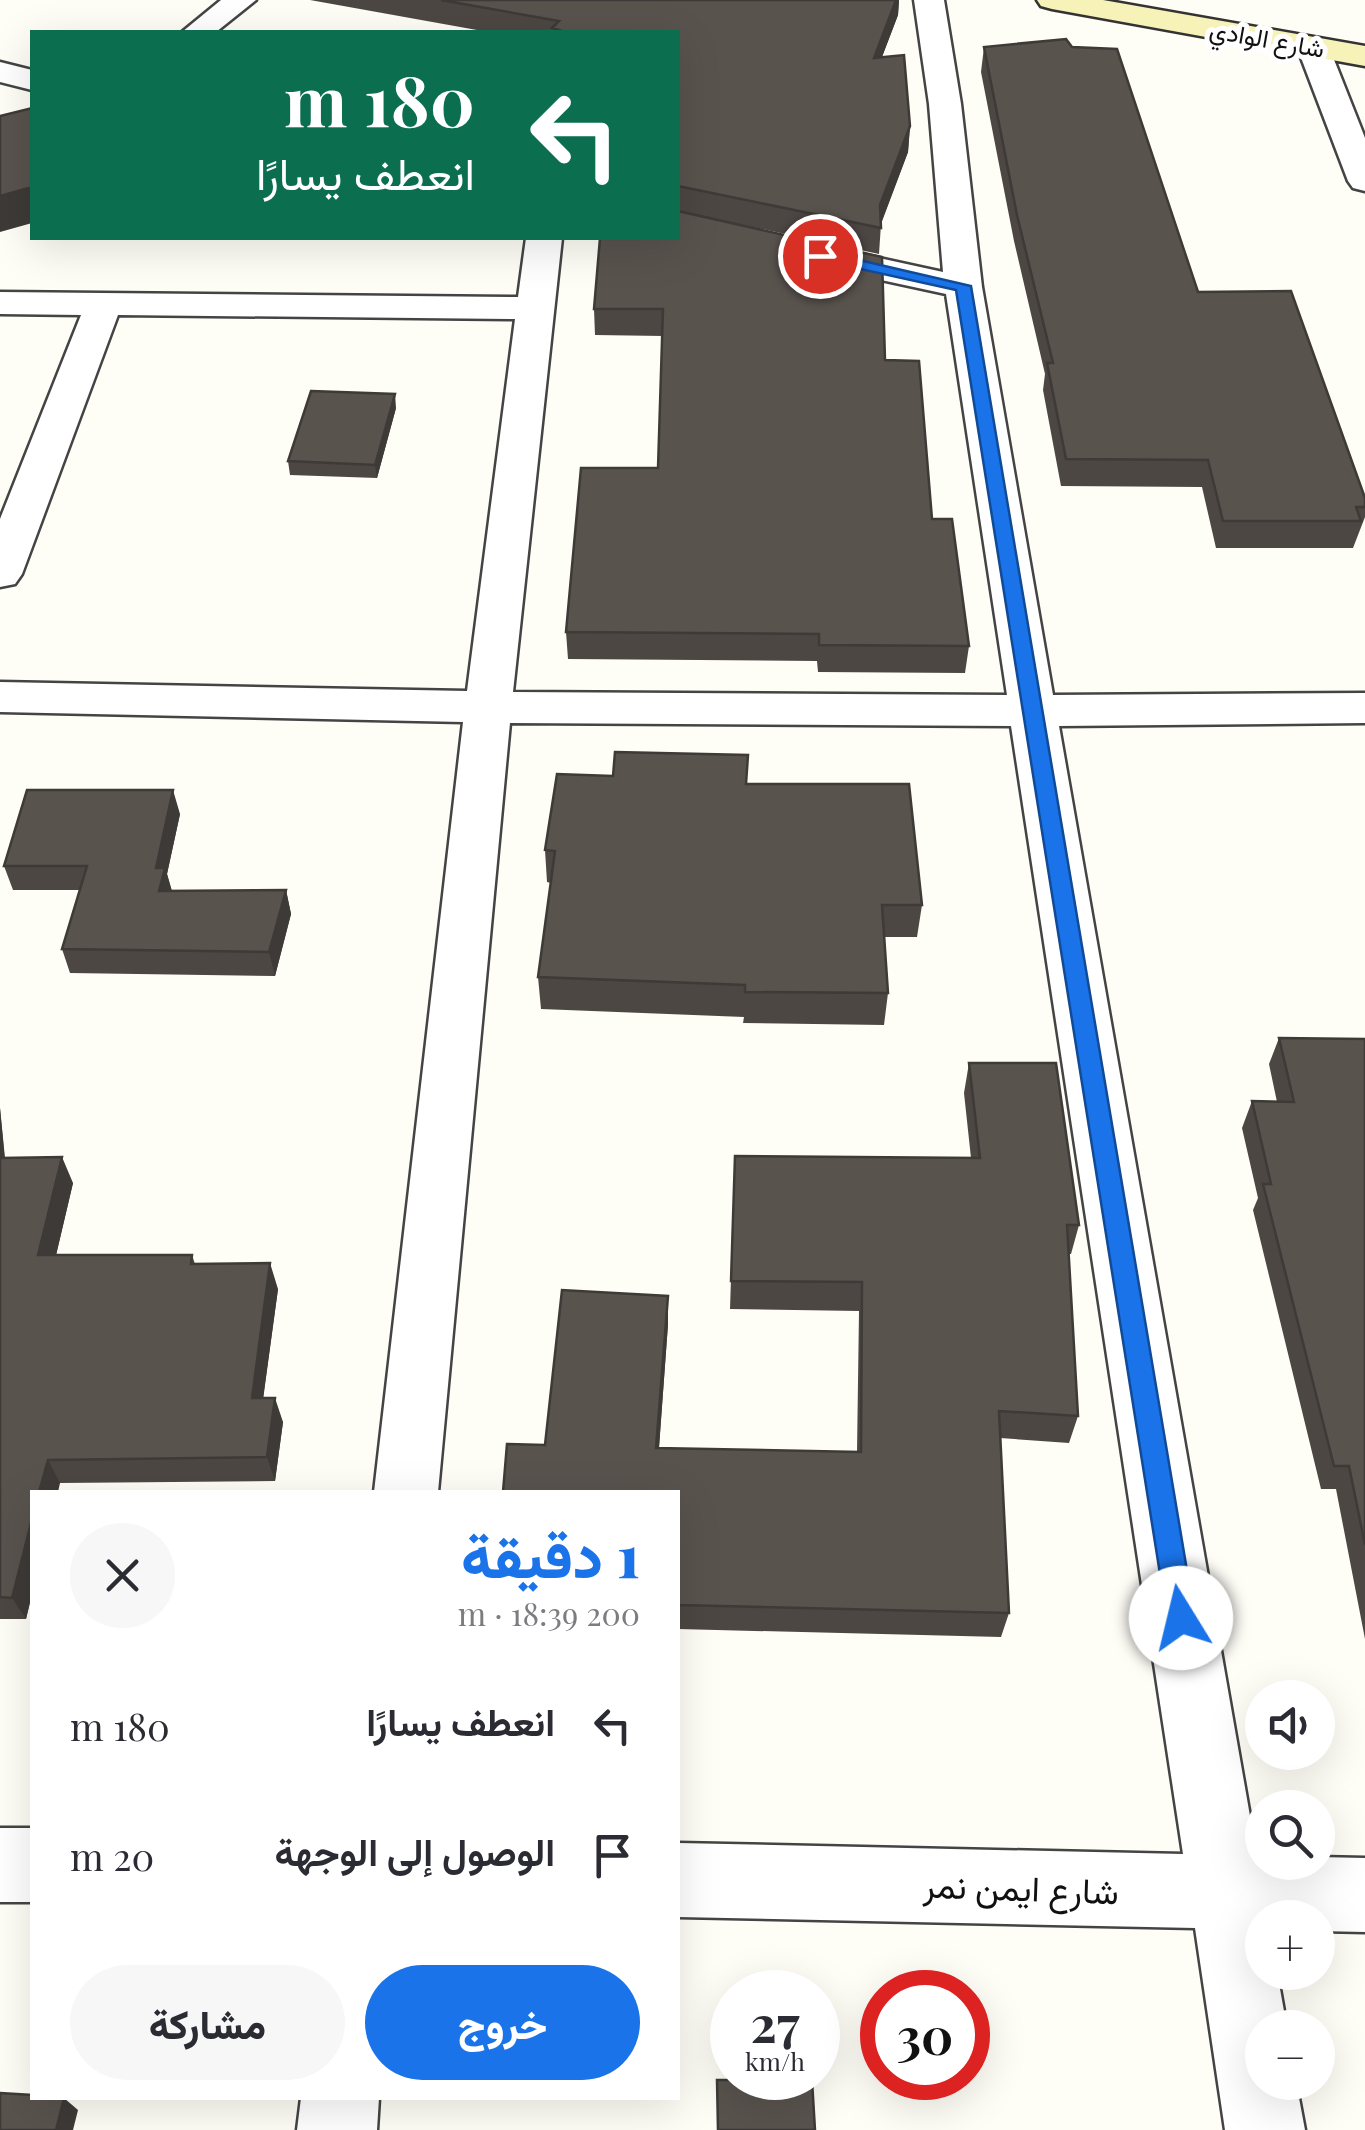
<!DOCTYPE html>
<html lang="ar">
<head>
<meta charset="utf-8">
<style>
  body { margin:0; font-family:"Playfair Display",Vazirmatn,serif; background:#f7f7f7; color:#2b2b33; direction:rtl; height:100vh; display:flex; flex-direction:column; font-size:38px; white-space:nowrap }
  * { box-sizing:border-box; margin:0 }
  p { font-size:32px; color:#7c7c81 }
  .icon { flex:none; width:55px; height:55px; fill:none; stroke:currentColor; stroke-width:2; stroke-linecap:round; stroke-linejoin:round }
  .map { position:relative; flex:1; overflow:hidden; direction:ltr }
  .details { position:absolute; left:30px; top:1490px; width:650px; height:610px; display:flex; flex-direction:column; background:#fff; border-radius:0px; box-shadow:0 10px 40px #0002; direction:rtl }
  .details>* { flex:none }
  .top-card { position:absolute; left:30px; top:30px; width:650px; height:210px; border-radius:0px; box-shadow:0 10px 40px #0002; direction:rtl; background:#0b6e4f; color:#fff; overflow:hidden }
  .tools { position:absolute; left:1245px; top:1680px; display:grid; gap:20px }
  .tools a { display:grid; place-items:center; width:90px; height:90px; border-radius:50%; background:#fff; box-shadow:0 10px 40px #0002; font-size:50px }
  .speed { position:absolute; left:710px; top:1970px; display:flex; gap:20px; font-size:50px; font-weight:700; text-align:center }
  .speed>* { display:grid; place-content:center; width:130px; height:130px; border-radius:50%; background:#fff; box-shadow:0 10px 40px #0002; line-height:1 }
  .speed small { font-size:25px; font-weight:400 }
  .speed .limit { border:15px solid #d22; background:#fff; color:#111 }
  .pin { position:absolute; display:grid; place-items:center; width:85px; height:85px; color:#fff; margin:-42px; border:5px solid #fff; border-radius:50%; box-shadow:0 2px 10px #0007 }
  .me { position:absolute; width:110px; margin:-55px; rotate:351deg; stroke-linejoin:round; filter:drop-shadow(0 0 8px #0008) }
  .turn { display:flex; align-items:center; gap:35px; height:210px; padding:0 40px; font-size:45px }
  .turn .icon { width:130px; height:130px; stroke-width:2.5 }
  .turn b { display:block; font-size:70px; line-height:85px }
  .round { display:grid; place-items:center; flex:none; width:105px; height:105px; border-radius:52px; background:#f7f7f7 }
  .summary { display:flex; align-items:center; justify-content:space-between; height:170px; padding:0 40px }
  h1 { font-size:60px; font-weight:800; line-height:75px; color:#1a73e8 }
  .action { display:flex; gap:20px; margin-top:auto; padding:20px 40px }
  .action a { flex:1; height:115px; border-radius:60px; background:#1a73e8; color:#fff; font-size:40px; font-weight:800; line-height:115px; text-align:center }
  .action a+a { background:#f7f7f7; color:#2b2b33 }
  ul { padding:0; list-style:none }
  li { display:flex; align-items:center; gap:30px; height:130px; padding:0 40px }
  li div { flex:1 }
  li b { display:block; font-size:38px }
  li em { font-style:normal }
  .map>svg:first-child { display:block }
  .lines { fill:none; stroke-linecap:round; stroke-linejoin:round }
  .minor-casing { stroke:#444; stroke-width:5 }
  .secondary-casing { stroke:#333; stroke-width:5 }
  .minor { fill:#fff; fill-rule:evenodd }
  .secondary { fill:#f7f2b8; fill-rule:evenodd }
  .wall { fill:#4d4743 }
  .shaded-wall { fill:#3e3a37 }
  .building { fill:#59534e; stroke:#3e3a37; stroke-width:2.5 }
  .route { fill:#1a73e8; stroke:#114b97; stroke-width:2.5 }
  .labels { text-anchor:middle; stroke-width:10; stroke-linejoin:round; paint-order:stroke }
  .far-street-label { font-size:25px; fill:#111; stroke:#fff }
  .near-street-label { font-size:35px; fill:#111; stroke:#fff }
</style>
</head>
<body>
<div class="map">
<svg width="1365" height="2130" viewBox="0 0 1365 2130">
  <rect width="100%" height="100%" fill="#fefdf6"/>
  <g class="lines">
    <defs>
      <path id="minor" d="M221 0H256L216 32H182Z
        M914 0H944L961 104 982 287 1053 695 1365 693V723L1059 726 1257 1856H1262V1862H1318V1857L1365 1858V1932L1318 1931V1918H1262V1972H1277L1287 2028H1262V2082H1296L1305 2130H1225L1195 1928 678 1917V1843L1183 1854 1011 726 510 723 438 1492H374L463 722 0 712V682L467 691 515 319 118 315 22 574 15 584 0 587V519L81 315 0 314V292L518 297 526 238H562L513 692 1007 695 946 294 678 236V214L943 272 929 104Z
        M1313 38 1324 40 1329 47 1365 138V191L1353 188 1348 181 1297 47 1302 40Z
        M0 62 32 70V90L0 82Z
        M0 1828H32V1902H0Z
        M301 2098H379L377 2130H297Z"/>
      <path id="secondary" d="M1037 0H1103L1365 46V66L1052 9 1041 6Z"/>
    </defs>
    <use href="#minor" class="minor-casing"/>
    <use href="#secondary" class="secondary-casing"/>
    <use href="#minor" class="minor"/>
    <use href="#secondary" class="secondary"/>
  </g>
  <path class="wall" d="M310 0H899L898 15 882 57 910 126 908 152 881 224 879 254 678 211 885 360 969 646 965 673 818 672 817 661 568 659 566 632 658 468 663 336 595 335 594 309 678 32H488Z
    M984 47 1198 292 1365 498V517L1353 548H1216L1202 487 1061 486 1043 390 1045 374 1014 241 981 72Z
    M396 408 377 478 290 475 288 461Z
    M747 784 922 905 917 937H884L888 993 884 1025 743 1023 744 1017 541 1009 538 977 551 883 547 882 545 850Z
    M180 814 167 874 172 891 286 890 291 914 275 976 70 973 62 949 80 890H13L4 866Z
    M1279 1038 1365 1039V1639L1336 1489H1321L1253 1210 1258 1198 1242 1128 1252 1101 1277 1102 1269 1064Z
    M969 1063 1079 1225 1071 1254H1068L1078 1416 1069 1443 1000 1438 1009 1613 1001 1637 678 1629V1492L545 1445 668 1296V1324L659 1448 857 1452 859 1311 730 1309 735 1156 971 1158 964 1093Z
    M0 1108 5 1158 73 1183 56 1255H192L195 1264 278 1289 263 1398 283 1422 275 1481 60 1483 32 1492V1594L26 1619H0Z"/>
  <path class="shaded-wall" d="M896 0H899L898 15 872 83 874 58Z
    M910 126 908 152 878 231 880 205Z
    M32 187V223L0 232V196Z
    M395 394 396 408 377 478 375 465Z
    M173 790 180 814 167 874 172 892 159 891 156 868Z
    M286 890 291 914 275 976 269 952Z
    M0 1108 7 1184 0 1169Z
    M62 1157 73 1183 50 1281 38 1255Z
    M270 1263 278 1289 260 1422 252 1398Z
    M668 1296V1324L657 1474 656 1448Z
    M275 1398 283 1422 275 1481 267 1457Z
    M48 1460 60 1483 58 1492H39Z
    M32 1519V1594L26 1619 12 1598Z
    M64 2098 78 2110 73 2130H56Z"/>
  <path class="building" d="M441 0H896L874 58 904 55 910 126 880 205 881 228 678 186V32H556L559 30 552 28 559 21Z
    M1066 39 1072 47 1117 49 1198 292 1291 291 1365 498V507H1356L1361 521H1223L1208 460 1066 459 1047 363H1053L1017 215 984 47Z
    M32 108V187L0 196V116Z
    M678 211 882 257 885 360 919 361 932 519H952L969 646 819 645V634L566 632 581 468H658L663 309H594L600 238H678Z
    M311 391 395 394 375 465 288 461Z
    M615 752 748 755 746 784H909L922 905H882L888 993 745 992V985L538 977 555 851 545 850 557 774 613 776Z
    M27 790H173L156 868H165L159 891 286 890 269 952 62 949 87 866H4Z
    M1279 1038 1365 1039V1545L1349 1466H1334L1263 1184H1271L1252 1101 1294 1102Z
    M969 1063H1056L1079 1225H1067L1078 1416 999 1411 1009 1613 678 1605V1492H503L507 1444 545 1445 562 1290 668 1296 656 1448 861 1452 862 1282 731 1281 735 1156 980 1158Z
    M62 1157 38 1255H192L191 1264 270 1263 252 1398H275L267 1457 48 1460 39 1492H32V1519L12 1598 0 1597V1158Z
    M717 2080H812L815 2130H718Z
    M0 2093 32 2095V2098H64L56 2130H0Z"/>
  <path class="route" d="M820 251 971 286 1195 1618 1191 1628 1181 1632 1171 1628 1167 1618 956 290 815 259 813 256Z"/>
  <g class="labels">
    <g class="far-street-label">
      <text transform="translate(1267 39) rotate(10)" y="9">شارع الوادي</text>
    </g>
    <g class="near-street-label">
      <text transform="translate(1021 1889) rotate(2)" y="12">شارع ايمن نمر</text>
    </g>
  </g>
</svg>
<div class="tools">
<a><svg class="icon" aria-label="sound" viewBox="0 0 24 24"><path d="M4 9h4l5-4v14l-5-4H4zM17 9q2 3 0 6"/></svg></a>
<a><svg class="icon" aria-label="search" viewBox="0 0 24 24"><circle cx="10" cy="10" r="6"/><path d="M15 15l6 6"/></svg></a>
<a>+</a>
<a>−</a>
</div>
<div class="speed"><div>27<small>km/h</small></div><div class="limit">30</div></div>
<div class="pin" style="left:820px;top:256px;background:#d93025"><svg class="icon" aria-label="arrive" viewBox="0 0 24 24"><path d="M6 21V4h12l-3 4 3 4H6"/></svg></div>
<svg class="me" style="left:1181px;top:1618px" viewBox="-20 -20 40 40"><circle r="19" fill="#fff"/><path d="M0-13L10 11 0 6-10 11z" fill="#1a73e8"/></svg>
<div class="top-card">
<div class="turn"><svg class="icon" aria-label="left" viewBox="0 0 24 24"><path d="M17 20v-9H6M10 6l-5 5 5 5"/></svg><div><b>180 m</b>انعطف يسارًا</div></div>
</div>
<section class="details">
<div class="summary"><div><h1>1 دقيقة</h1><p>200 m · 18:39</p></div><a class="round"><svg class="icon" aria-label="close" viewBox="0 0 24 24"><path d="M6 6l12 12M18 6L6 18"/></svg></a></div>
<ul>
<li><svg class="icon" aria-label="left" viewBox="0 0 24 24"><path d="M17 20v-9H6M10 6l-5 5 5 5"/></svg><div><b>انعطف يسارًا</b></div><em>180 m</em></li>
<li><svg class="icon" aria-label="arrive" viewBox="0 0 24 24"><path d="M6 21V4h12l-3 4 3 4H6"/></svg><div><b>الوصول إلى الوجهة</b></div><em>20 m</em></li>
</ul>
<div class="action"><a>خروج</a><a>مشاركة</a></div>
</section>
</div>
</body>
</html>
